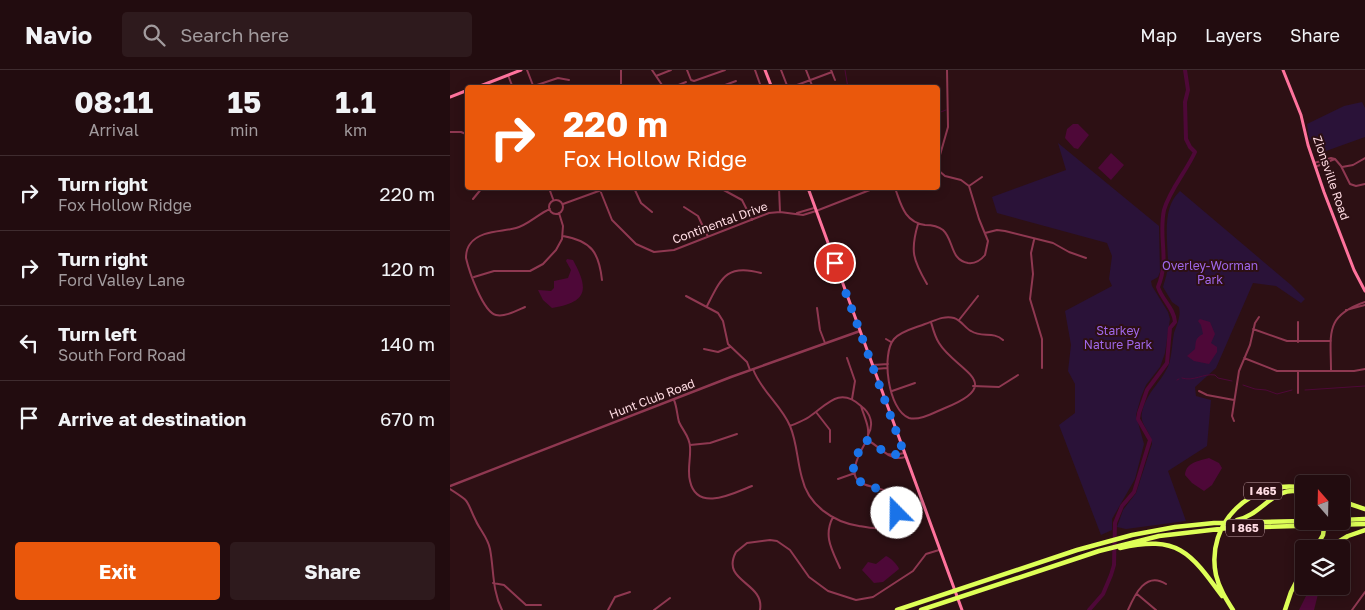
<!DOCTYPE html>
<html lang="en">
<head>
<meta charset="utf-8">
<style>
  body { margin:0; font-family:"Golos Text",sans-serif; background:#2e1a1d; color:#f1f3f6; height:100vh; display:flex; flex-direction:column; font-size:19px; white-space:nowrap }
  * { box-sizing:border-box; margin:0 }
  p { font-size:16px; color:#a29b9e }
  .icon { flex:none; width:28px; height:28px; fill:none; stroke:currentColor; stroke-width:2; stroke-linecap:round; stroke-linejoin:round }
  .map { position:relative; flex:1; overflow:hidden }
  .drawer { display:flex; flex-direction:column; background:#220c0f; width:450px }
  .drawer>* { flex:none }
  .guide { position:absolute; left:15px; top:15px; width:475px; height:105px; border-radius:5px; box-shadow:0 2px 12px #0003,0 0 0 1px #3f2c2f; background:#ea580c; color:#fff; overflow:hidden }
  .needle { width:32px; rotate:340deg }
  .fabs { position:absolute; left:845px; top:405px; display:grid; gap:10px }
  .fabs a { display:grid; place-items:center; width:55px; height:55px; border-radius:5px; background:#220c0f; box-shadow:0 2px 12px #0003,0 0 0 1px #3f2c2f; font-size:25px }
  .pin { position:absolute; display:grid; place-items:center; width:42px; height:42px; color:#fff; margin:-21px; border:2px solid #fff; border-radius:50%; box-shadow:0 1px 5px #0007 }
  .me { position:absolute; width:55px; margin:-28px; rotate:338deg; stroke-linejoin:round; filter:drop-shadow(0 0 4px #0008) }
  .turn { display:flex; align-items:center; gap:18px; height:105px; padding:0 15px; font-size:22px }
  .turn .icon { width:65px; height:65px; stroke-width:2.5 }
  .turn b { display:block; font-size:35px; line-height:42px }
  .eta { display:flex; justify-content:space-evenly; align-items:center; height:85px; text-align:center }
  .eta b { font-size:30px; font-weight:700; line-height:35px }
  .button { display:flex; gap:10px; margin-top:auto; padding:10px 15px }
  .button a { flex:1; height:58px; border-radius:5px; background:#ea580c; color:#fff; font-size:20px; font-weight:700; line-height:58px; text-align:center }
  .button a+a { background:#2e1a1d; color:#f1f3f6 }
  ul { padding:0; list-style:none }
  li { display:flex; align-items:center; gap:15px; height:75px; padding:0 15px; border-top:1px solid #3f2c2f }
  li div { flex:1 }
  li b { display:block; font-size:19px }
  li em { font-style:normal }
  header { display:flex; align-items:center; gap:30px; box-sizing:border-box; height:70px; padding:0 25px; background:#220c0f; border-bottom:1px solid #3f2c2f }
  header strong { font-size:24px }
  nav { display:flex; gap:28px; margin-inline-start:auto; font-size:18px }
  .search { width:350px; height:45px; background:#2e1a1d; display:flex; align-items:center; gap:12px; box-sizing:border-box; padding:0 18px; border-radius:5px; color:#a29b9e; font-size:19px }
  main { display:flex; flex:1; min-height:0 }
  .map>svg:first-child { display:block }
  .green { fill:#2a1238 }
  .water { fill:#4e0838 }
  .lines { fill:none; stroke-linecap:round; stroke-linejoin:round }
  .stream { stroke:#4e0838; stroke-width:1 }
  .river { stroke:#4e0838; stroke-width:4 }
  .minor { stroke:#8f3851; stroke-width:2 }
  .tertiary { stroke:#8f3851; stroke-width:2.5 }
  .secondary { stroke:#ff739d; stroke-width:3 }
  .motorway { stroke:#deff57; stroke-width:4.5 }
  .route { stroke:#1a73e8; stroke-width:9; stroke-dasharray:0 16.2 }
  .labels { text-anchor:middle; stroke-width:4; stroke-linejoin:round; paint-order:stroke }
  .shield { fill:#2d1014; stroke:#c09fa5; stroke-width:1 }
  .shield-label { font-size:11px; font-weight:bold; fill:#ffdce3 }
  .street-label { font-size:12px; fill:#ffdce3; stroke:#2d1014 }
  .park-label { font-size:12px; fill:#9f67e9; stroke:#2d1014 }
</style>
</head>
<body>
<header>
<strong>Navio</strong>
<div class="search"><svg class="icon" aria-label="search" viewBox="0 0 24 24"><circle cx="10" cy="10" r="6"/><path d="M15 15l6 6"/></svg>Search here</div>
<nav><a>Map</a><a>Layers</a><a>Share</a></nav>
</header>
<main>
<section class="drawer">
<div class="eta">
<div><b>08:11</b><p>Arrival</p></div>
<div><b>15</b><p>min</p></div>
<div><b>1.1</b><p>km</p></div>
</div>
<ul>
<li><svg class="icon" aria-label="right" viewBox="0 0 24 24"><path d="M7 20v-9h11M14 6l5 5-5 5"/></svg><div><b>Turn right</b><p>Fox Hollow Ridge</p></div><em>220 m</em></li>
<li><svg class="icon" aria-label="right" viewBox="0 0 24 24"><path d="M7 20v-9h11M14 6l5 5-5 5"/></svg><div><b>Turn right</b><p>Ford Valley Lane</p></div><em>120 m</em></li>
<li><svg class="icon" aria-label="left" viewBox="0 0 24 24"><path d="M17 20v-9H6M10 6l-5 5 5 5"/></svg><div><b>Turn left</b><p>South Ford Road</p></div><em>140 m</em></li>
<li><svg class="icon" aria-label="arrive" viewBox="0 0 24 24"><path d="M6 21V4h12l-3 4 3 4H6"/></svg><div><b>Arrive at destination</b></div><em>670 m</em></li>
</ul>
<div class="button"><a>Exit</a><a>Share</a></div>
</section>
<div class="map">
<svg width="915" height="540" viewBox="0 0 915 540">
  <rect width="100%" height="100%" fill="#2d1014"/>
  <path class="green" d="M912 32 915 38V67L876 81 872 80 859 68 857 54 894 36Z
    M608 73 709 156 710 202 708 207 701 211 702 216 718 242 720 249 715 283 710 297 696 315 691 327 686 345 694 374 685 409 662 449V460L651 465 609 355 625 343V314L618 301 621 275 615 241 662 216 659 209 662 186 657 173 547 143 542 127 616 100Z
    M730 121 841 215 855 229 851 233 826 216 803 213 766 298 745 317 746 326 761 330 757 376 718 401 736 451 676 459 667 457 673 440 686 423 702 374C701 361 689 355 692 342 697 321 712 312 719 294 722 284 722 274 724 263 727 254 731 247 729 237L722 232 713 217C715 210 718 201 718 194 718 171 711 138 730 121Z"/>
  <path class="water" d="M623 54H628L639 65 628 79 624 78 615 68 617 59Z
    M661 83 674 95 661 110 648 98Z
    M117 189 123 190C139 219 138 232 102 238L93 230 88 220 101 221 104 218V211L118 208 121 200 116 191Z
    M750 249 760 252 765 264 761 273 767 277V282L759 294 744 291 737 286 745 279C746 271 745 268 753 264L751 255 748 251Z
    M759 388 769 393 772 398 762 415 754 421 742 413 735 405C736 392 749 391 759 388Z
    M436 486C440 487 448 495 449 499L433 512 424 513 412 500 418 492 426 494Z
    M861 516H870L864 540H849Z"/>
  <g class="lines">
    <path class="stream" d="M395 0 398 18
      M488 43 496 40
      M732 308C743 312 754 303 765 305L768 308 782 311
      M727 310 729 309
      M793 315 805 319 816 320 827 324 842 320
      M855 320 915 316"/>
    <path class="river" d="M639 540 653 524 661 505 664 495 665 453 672 436 684 422 700 370 688 349 689 343 697 320 717 293 720 258 725 252C724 238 712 230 708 217 720 188 708 169 714 140 720 119 736 102 745 82L740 77 736 69 735 32 738 20 735 0"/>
    <path class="minor" d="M77 0 84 18
      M202 0 214 18
      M237 0 241 10 244 11 275 0
      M305 0 310 14
      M331 0 338 18
      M356 0 363 18
      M381 0 385 10
      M58 5 63 18
      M206 6 221 0
      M84 16 108 8 119 10
      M171 18V0
      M221 18 236 12
      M267 18 286 11
      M339 18 382 2
      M0 62H11L16 64 18 67
      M885 89 891 96 900 114 906 116 915 114
      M488 92 498 57 497 0
      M864 93 881 88 885 89 865 97
      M892 97 903 95 915 88
      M519 116 532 107
      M99 118 103 129
      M184 118 191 133 202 142
      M270 118 292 130 302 150
      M329 118 330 142
      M445 118C451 134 454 152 475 155 481 155 488 156 493 160 504 170 500 190 518 193 526 194 531 190 535 185L538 171 529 149 519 116 511 110 495 106 488 100
      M150 120 162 150 186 174 204 182 224 180 319 143 330 142 353 145 366 141
      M23 129 32 118
      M99 137a7 7 0 1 1 14 0a7 7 0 1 1-14 0Z
      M113 134 157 118
      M234 137 248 146 258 167
      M366 141 425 118
      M347 143 364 138
      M468 154C460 181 463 190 477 214
      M535 163 547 160 555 161 603 173 619 182 636 188
      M113 166C142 171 149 183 152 210
      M584 170 581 183 583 204 580 229 592 269V298
      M24 207 44 201H80L93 194 106 180 112 169 113 156 109 143
      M236 226 268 243 273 251 278 274 297 292 300 300
      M257 236C271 209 276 193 311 203
      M75 237C66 241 55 247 46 245 33 242 19 201 16 188 16 183 17 178 20 174 30 160 52 162 66 158 78 155 88 144 100 139
      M367 238 370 260 375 273
      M896 240 915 235
      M509 250 528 226
      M481 252C483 259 485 267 489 273 505 300 558 313 495 338 485 342 470 351 459 348 438 340 431 284 444 269 451 261 465 258 475 254 484 251 494 245 504 248 511 250 515 258 521 261 532 268 543 261 553 270
      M803 259 837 271H881
      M436 269 441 272
      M848 272V252
      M254 279 268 282 280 277
      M397 288 405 311 402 329
      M794 288 827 301H904L915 299
      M423 295 438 294
      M303 299C311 321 331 335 340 356 347 372 347 391 352 408 358 435 383 452 409 456 420 458 433 461 442 453 446 448 449 442 448 435 442 403 378 435 417 370
      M425 299 437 298
      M881 301C881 264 874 246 915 232
      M523 316 549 317 568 305
      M442 321 465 313
      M749 321 757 325 784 330
      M848 323V302
      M224 330C227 337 227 345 229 352 233 361 240 367 240 377 241 388 237 400 240 411 247 443 284 423 302 416
      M366 342 380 360V372
      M784 351 782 346 789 301 800 275 805 253 809 247
      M340 356C347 353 353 351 359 347 377 335 389 316 411 336
      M418 365C424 355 421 343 411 336 414 347 421 358 417 370 430 376 439 392 455 387
      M240 375 260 373 287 364
      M437 384 445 385 454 383
      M388 409 405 403
      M0 419C22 433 15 429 26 451 30 460 38 468 40 479 44 500 42 520 52 540
      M383 447C373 466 382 480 390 498
      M43 513 54 515 76 535H91
      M687 524 706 540
      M158 540 165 527 180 522
      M204 540 220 528
      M310 540C315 512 270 512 286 482L297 473 320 470 327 471 340 480 359 507 378 521 406 530 423 527 463 501 476 484 489 480
      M678 540C685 524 696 501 716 514
      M902 540 915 522"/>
    <path class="tertiary" d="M0 416 281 307 410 261"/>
    <path class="secondary" d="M315 0 322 18
      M833 0 851 45 858 75 874 122 904 200 915 221
      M25 18 71 0
      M0 27 18 20
      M358 118 512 540"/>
    <path class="motorway" d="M891 431 915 439
      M787 450C813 445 824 413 854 423
      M891 450 915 449
      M670 478C728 465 740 482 772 526
      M865 479 873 465 875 451
      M876 479 898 466 915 460
      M447 540 627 480 682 465 725 457 764 453 854 451
      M471 540 649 481 709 466 778 458 915 454
      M783 540C776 529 769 518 766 505 755 453 802 408 854 418
      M835 540 841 522 854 497"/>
  </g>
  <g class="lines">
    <path class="route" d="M385 193 454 383C435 389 432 377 416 370 413 376 407 383 405 390 393 428 455 408 447 443"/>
  </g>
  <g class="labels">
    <g class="shield">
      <rect x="794" y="412.5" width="38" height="17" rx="4"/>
      <rect x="776" y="449.5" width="38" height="17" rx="4"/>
    </g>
    <g class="shield-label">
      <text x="813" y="425">I 465</text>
      <text x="795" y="462">I 865</text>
    </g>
    <g class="street-label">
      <text transform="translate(881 108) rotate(71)" y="4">Zionsville Road</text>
      <text transform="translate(270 153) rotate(-20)" y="4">Continental Drive</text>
      <text transform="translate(202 329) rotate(-21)" y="4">Hunt Club Road</text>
    </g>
    <g class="park-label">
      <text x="760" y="200">Overley-Worman<tspan x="760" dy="14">Park</tspan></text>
      <text x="668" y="265">Starkey<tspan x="668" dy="14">Nature Park</tspan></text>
    </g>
  </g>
</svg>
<div class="fabs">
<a><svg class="needle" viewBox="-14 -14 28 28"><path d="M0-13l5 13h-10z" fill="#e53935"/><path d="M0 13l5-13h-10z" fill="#a29b9e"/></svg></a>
<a><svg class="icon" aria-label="layers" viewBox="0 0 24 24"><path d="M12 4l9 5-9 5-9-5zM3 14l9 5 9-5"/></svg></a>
</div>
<div class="pin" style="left:385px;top:193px;background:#d93025"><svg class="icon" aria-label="arrive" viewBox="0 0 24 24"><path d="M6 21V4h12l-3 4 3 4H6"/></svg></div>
<svg class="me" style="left:447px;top:443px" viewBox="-20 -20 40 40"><circle r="19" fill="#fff"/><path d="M0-13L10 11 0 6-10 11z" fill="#1a73e8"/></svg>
<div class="guide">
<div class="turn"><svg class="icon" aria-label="right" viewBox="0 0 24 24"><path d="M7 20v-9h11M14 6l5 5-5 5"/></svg><div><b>220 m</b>Fox Hollow Ridge</div></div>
</div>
</div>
</main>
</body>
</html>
